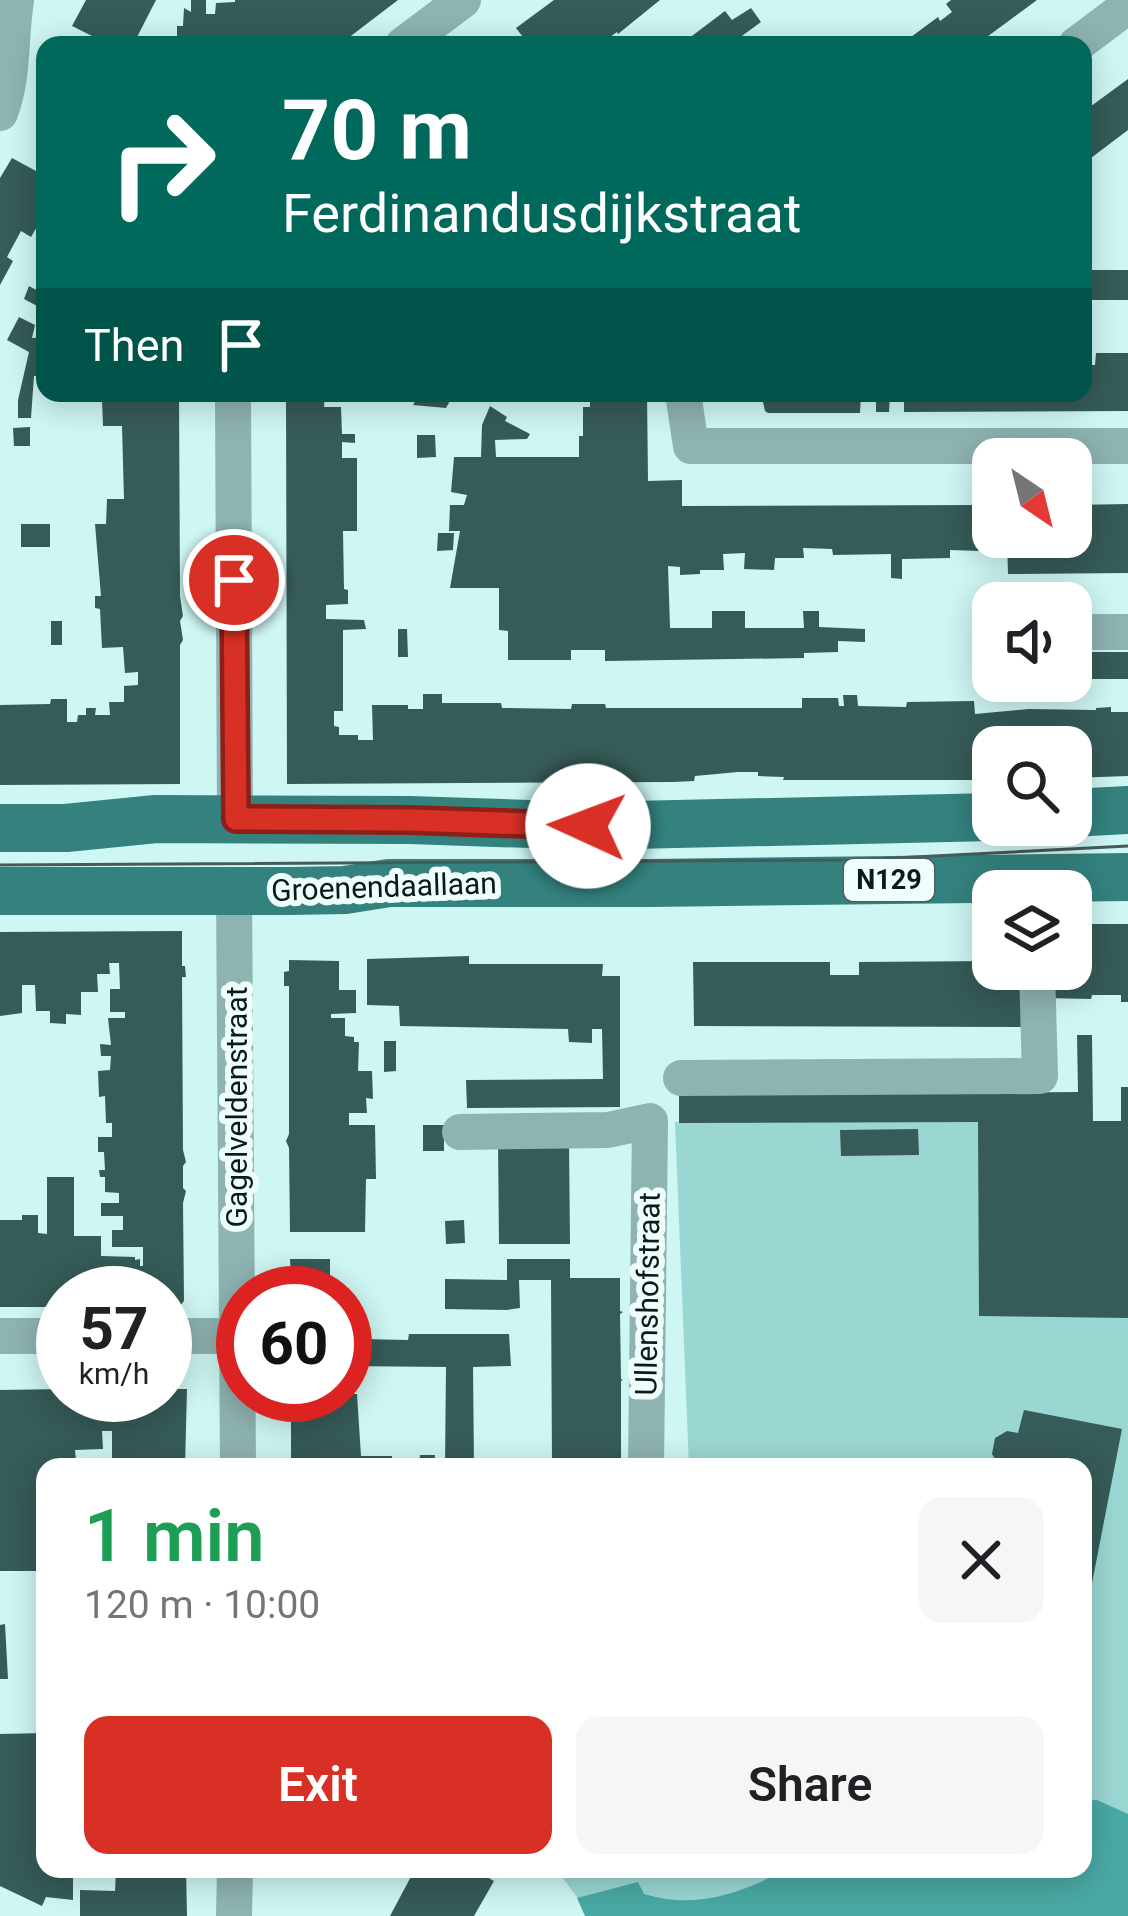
<!DOCTYPE html>
<html lang="en">
<head>
<meta charset="utf-8">
<style>
  body { margin:0; font-family:Roboto,sans-serif; background:#f6f6f6; color:#202124; height:100vh; display:flex; flex-direction:column; font-size:45px; white-space:nowrap }
  * { box-sizing:border-box; margin:0 }
  p { font-size:39px; color:#757577 }
  .icon { flex:none; width:66px; height:66px; fill:none; stroke:currentColor; stroke-width:2; stroke-linecap:round; stroke-linejoin:round }
  .map { position:relative; flex:1; overflow:hidden }
  .side { position:absolute; left:36px; top:1458px; width:1056px; height:420px; display:flex; flex-direction:column; background:#fff; border-radius:24px; box-shadow:0 6px 30px #0003 }
  .side>* { flex:none }
  .hud { position:absolute; left:36px; top:36px; width:1056px; height:366px; border-radius:24px; box-shadow:0 6px 30px #0003; background:#00695c; color:#fff; overflow:hidden }
  .needle { width:78px; rotate:145deg }
  .controls { position:absolute; left:972px; top:438px; display:grid; gap:24px }
  .controls a { display:grid; place-items:center; width:120px; height:120px; border-radius:24px; background:#fff; box-shadow:0 6px 30px #0003; font-size:60px }
  .speed { position:absolute; left:36px; top:1266px; display:flex; gap:24px; font-size:60px; font-weight:700; text-align:center }
  .speed>* { display:grid; place-content:center; width:156px; height:156px; border-radius:50%; background:#fff; box-shadow:0 6px 30px #0003; line-height:1 }
  .speed small { font-size:30px; font-weight:400 }
  .speed .limit { border:18px solid #d22; background:#fff; color:#111 }
  .pin { position:absolute; display:grid; place-items:center; width:102px; height:102px; color:#fff; margin:-51px; border:6px solid #fff; border-radius:50%; box-shadow:0 3px 12px #0007 }
  .me { position:absolute; width:132px; margin:-66px; rotate:272deg; stroke-linejoin:round; filter:drop-shadow(0 0 9px #0008) }
  .turn { display:flex; align-items:center; gap:42px; height:252px; padding:0 48px; font-size:54px }
  .turn .icon { width:156px; height:156px; stroke-width:2.5 }
  .turn b { display:block; font-size:84px; line-height:102px }
  .then { display:flex; align-items:center; height:114px; padding:0 48px; background:#0003; gap:24px; font-size:45px }
  .round { display:grid; place-items:center; flex:none; width:126px; height:126px; border-radius:24px; background:#f6f6f6 }
  .head { display:flex; align-items:center; justify-content:space-between; height:204px; padding:0 48px }
  h1 { font-size:72px; font-weight:600; line-height:90px; color:#1e9e55 }
  .button { display:flex; gap:24px; margin-top:auto; padding:24px 48px }
  .button a { flex:1; height:138px; border-radius:24px; background:#d93025; color:#fff; font-size:48px; font-weight:600; line-height:138px; text-align:center }
  .button a+a { background:#f6f6f6; color:#202124 }
  .map>svg:first-child { display:block }
  .green { fill:#9ad7d3 }
  .water { fill:#49a9a4 }
  .building { fill:#365b58 }
  .lines { fill:none; stroke-linecap:round; stroke-linejoin:round }
  .minor { stroke:#8eb3b1; stroke-width:36 }
  .major { stroke:#34827e; stroke-width:48 }
  .tram { stroke:#445b59; stroke-width:3 }
  .route-casing { stroke:#8d1f18; stroke-width:30 }
  .route { stroke:#d93025; stroke-width:21 }
  .labels { text-anchor:middle; stroke-width:12; stroke-linejoin:round; paint-order:stroke }
  .shield { fill:#eefefc; stroke:#4f5e5d; stroke-width:3 }
  .shield-label { font-size:27px; font-weight:bold; fill:#0b1a19 }
  .street-label { font-size:30px; fill:#0b1a19; stroke:#eefefc }
</style>
</head>
<body>
<div class="map">
<svg width="1128" height="1916" viewBox="0 0 1128 1916">
  <rect width="100%" height="100%" fill="#cef6f3"/>
  <path class="green" d="M1128 1121V1916H591L556 1869H1083V1467H689L675 1122Z"/>
  <path class="water" d="M1097 1800 1128 1814V1916H585L577 1898 638 1882 644 1894C695 1910 742 1893 787 1869H1083V1801Z"/>
  <path class="building" d="M86 0H156L133 45H110L72 26Z
    M191 0H206V14H215L216 3 235 2V0H398L339 45H177V26H183L184 8 191 12Z
    M554 0H660L618 34 617 32 599 45H529L516 28Z
    M951 0H1037L976 45H908L914 41 911 37 938 17 940 21 952 12 946 4Z
    M751 8 761 22 735 41 738 45H680L725 11 732 20Z
    M1128 79V130L1083 164V112Z
    M12 158 36 171 41 162 45 165V213L31 237 21 231 7 257 13 261 0 285V178Z
    M1083 263 1089 270H1128V300H1083Z
    M29 286 42 293 39 307 24 299Z
    M19 317 35 325 32 338 45 337V349H41L40 376H34L31 418H18V400L29 352 7 340Z
    M1096 353H1128V411L904 412V393H1083V365H1095Z
    M115 393H179L180 596 183 616 180 621 183 640 180 645V784L0 785V705L50 704 51 699H67V722H77L78 715H86V708H96L95 715H110L109 702H124V686L138 685V672L125 673 123 647 102 648 100 609 95 608V596H101L95 524H106L107 499H124L122 426H103L102 400H115Z
    M286 393H325L324 407H341L342 434H355V443L342 442V458H357V531H343L344 589 348 590V604L326 605V619L364 620 366 629 343 630V711H334V726L339 727V735H358V740H373L372 705H408V709H423V694H442V703H501L502 708 571 709 572 704H605L606 708H802V698H838L839 706H844L843 695H857L858 706 906 707 907 702 974 701 975 714 1029 709 1096 710V708L1111 707V712H1128V776L1071 778V747H993V780H783L784 777 758 776V772H738L695 776 694 781 674 782 287 784Z
    M420 393H441L451 399 446 408 413 405Z
    M579 393H647L648 481 682 480V506L980 505V551L950 550V558L902 559V579L891 578V554L833 555 832 549 803 548 804 558H775L774 570 744 569 745 553 723 554 724 570H700V574L680 575V567L668 566 670 628H712V611H745V628H804L803 611H819V627L865 629V642L838 641V652L804 653V658L605 661V650H571V660H508V631L499 630V588H450L460 531H449L450 505H464L467 495 451 492 454 457H481L482 425 490 406 507 417 505 421 530 434 527 439 495 440 496 457H579V436H583V407H590V399Z
    M761 393H861L860 413H768L765 411Z
    M876 393H890L889 412H876Z
    M30 427V446H14L13 428Z
    M417 435H435L436 457 417 458Z
    M1128 504V573L1008 574 1007 537H1071V505Z
    M21 524H50V547H21Z
    M438 533H454L453 550 437 551Z
    M973 612H992V626L972 625Z
    M51 621H62V645H51Z
    M398 629H407L408 657H398Z
    M1071 652H1128V679H1071Z
    M974 653H993V679H974Z
    M1071 924H1128V1002H1121V995H1092L1091 999 1044 998 1043 969H1071Z
    M182 931V966H185L186 977H182L183 1150 186 1162 183 1166V1188L186 1191 183 1203 184 1301 179 1307H165V1293H63V1307H0V1220H22V1215H38V1233L47 1234V1177H74V1236H101V1256L135 1257V1260L140 1259V1266H143V1247H112V1230H123V1216H101V1203H119V1193L105 1192V1177H100L99 1170H105L104 1152H98V1137H112V1123H106L105 1096 99 1097 98 1071 110 1070 111 1056H101L100 1044 111 1045 108 1018H125V1012H110V989H120L119 963H109L110 974H97L98 992H81V1015L66 1014V1024L50 1023V1011H36L35 985H22V1013L0 1016V932Z
    M469 956V964H603L602 976H620V1107L467 1108 466 1080 603 1079 602 1029H592V1043L569 1042 568 1029 400 1026 399 1006 367 1005V959Z
    M289 960 339 961V990H356V1013L331 1014V1018H345V1036L354 1037V1042H359L358 1071H372L373 1099 366 1098 367 1113H349V1125H375L376 1179H366L365 1232H290L289 1148 286 1141 289 1134V986H284V972L289 971Z
    M993 961V969H1029L1028 1027 694 1026 693 962H830V975H859V962Z
    M1077 1035H1092L1093 1121H1121V1087H1128V1318L979 1316 978 1122 679 1123V1095L1078 1092Z
    M384 1041H396V1071L384 1072Z
    M423 1125H444V1151H423Z
    M918 1129 919 1155 841 1156 840 1130Z
    M569 1141 570 1244H499L498 1142Z
    M464 1220 465 1243 446 1244 445 1221Z
    M290 1259H330V1284H338V1293H292Z
    M507 1259H570V1278H620V1311L623 1312 620 1314 621 1379 623 1380 621 1381V1467H552L551 1280H519L520 1308 507 1310 445 1309V1279L507 1280Z
    M345 1330H361V1339L408 1340 409 1334H509L511 1366 473 1367 474 1467H445L446 1367 345 1366Z
    M63 1389V1395H165V1389H187L185 1467H112V1431H102L103 1449 75 1450 76 1460H62V1467H45V1571H0V1390Z
    M345 1394H357L361 1456H392V1467H291V1395Z
    M1024 1410 1122 1429 1085 1619H1083V1467H1000L992 1454 995 1438 1007 1431 1018 1433Z
    M420 1455H435L434 1467H419Z
    M5 1624 8 1679H0V1625Z
    M45 1733V1869H73V1900L46 1897 42 1906 0 1886V1734Z
    M142 1869H186L187 1916H80V1890L115 1891 116 1870H127L128 1875H142Z
    M415 1869H473L494 1881 474 1916H390Z"/>
  <g class="lines">
    <path class="minor" d="M403 45 463 0
      M1076 45 1128 6
      M0 113C14 77 10 37 16 0
      M233 393 235 819
      M683 393 691 446H1128
      M1071 632H1128
      M234 891 238 1467
      M681 1078 1040 1076 1037 969
      M460 1132 608 1130 650 1121 646 1467
      M0 1336H63
      M165 1336H238
      M234 1916 235 1869"/>
    <path class="major" d="M1071 813 1128 810
      M0 828H66L156 819 410 820 588 826 993 817
      M0 891H291L345 890 389 883H651L1128 877"/>
    <path class="tram" d="M0 865 855 860 1128 846"/>
  </g>
  <g class="lines">
    <defs>
      <path id="route" d="M234 580 236 819 410 820 588 826"/>
    </defs>
    <use href="#route" class="route-casing"/>
    <use href="#route" class="route"/>
  </g>
  <g class="labels">
    <rect class="shield" x="844" y="859" width="90" height="42" rx="9"/>
    <g class="shield-label">
      <text x="889" y="889">N129</text>
    </g>
    <g class="street-label">
      <text transform="translate(384 887) rotate(-2)" y="10">Groenendaallaan</text>
      <text transform="translate(237 1107) rotate(-90)" y="10">Gagelveldenstraat</text>
      <text transform="translate(648 1294) rotate(-89)" y="10">Ullenshofstraat</text>
    </g>
  </g>
</svg>
<div class="controls">
<a><svg class="needle" viewBox="-14 -14 28 28"><path d="M0-13l5 13h-10z" fill="#e53935"/><path d="M0 13l5-13h-10z" fill="#757577"/></svg></a>
<a><svg class="icon" aria-label="sound" viewBox="0 0 24 24"><path d="M4 9h4l5-4v14l-5-4H4zM17 9q2 3 0 6"/></svg></a>
<a><svg class="icon" aria-label="search" viewBox="0 0 24 24"><circle cx="10" cy="10" r="6"/><path d="M15 15l6 6"/></svg></a>
<a><svg class="icon" aria-label="layers" viewBox="0 0 24 24"><path d="M12 4l9 5-9 5-9-5zM3 14l9 5 9-5"/></svg></a>
</div>
<div class="speed"><div>57<small>km/h</small></div><div class="limit">60</div></div>
<div class="pin" style="left:234px;top:580px;background:#d93025"><svg class="icon" aria-label="arrive" viewBox="0 0 24 24"><path d="M6 21V4h12l-3 4 3 4H6"/></svg></div>
<svg class="me" style="left:588px;top:826px" viewBox="-20 -20 40 40"><circle r="19" fill="#fff"/><path d="M0-13L10 11 0 6-10 11z" fill="#d93025"/></svg>
<div class="hud">
<div class="turn"><svg class="icon" aria-label="right" viewBox="0 0 24 24"><path d="M7 20v-9h11M14 6l5 5-5 5"/></svg><div><b>70 m</b>Ferdinandusdijkstraat</div></div>
<div class="then">Then<svg class="icon" aria-label="arrive" viewBox="0 0 24 24"><path d="M6 21V4h12l-3 4 3 4H6"/></svg></div>
</div>
<section class="side">
<div class="head"><div><h1>1 min</h1><p>120 m · 10:00</p></div><a class="round"><svg class="icon" aria-label="close" viewBox="0 0 24 24"><path d="M6 6l12 12M18 6L6 18"/></svg></a></div>
<div class="button"><a>Exit</a><a>Share</a></div>
</section>
</div>
</body>
</html>
